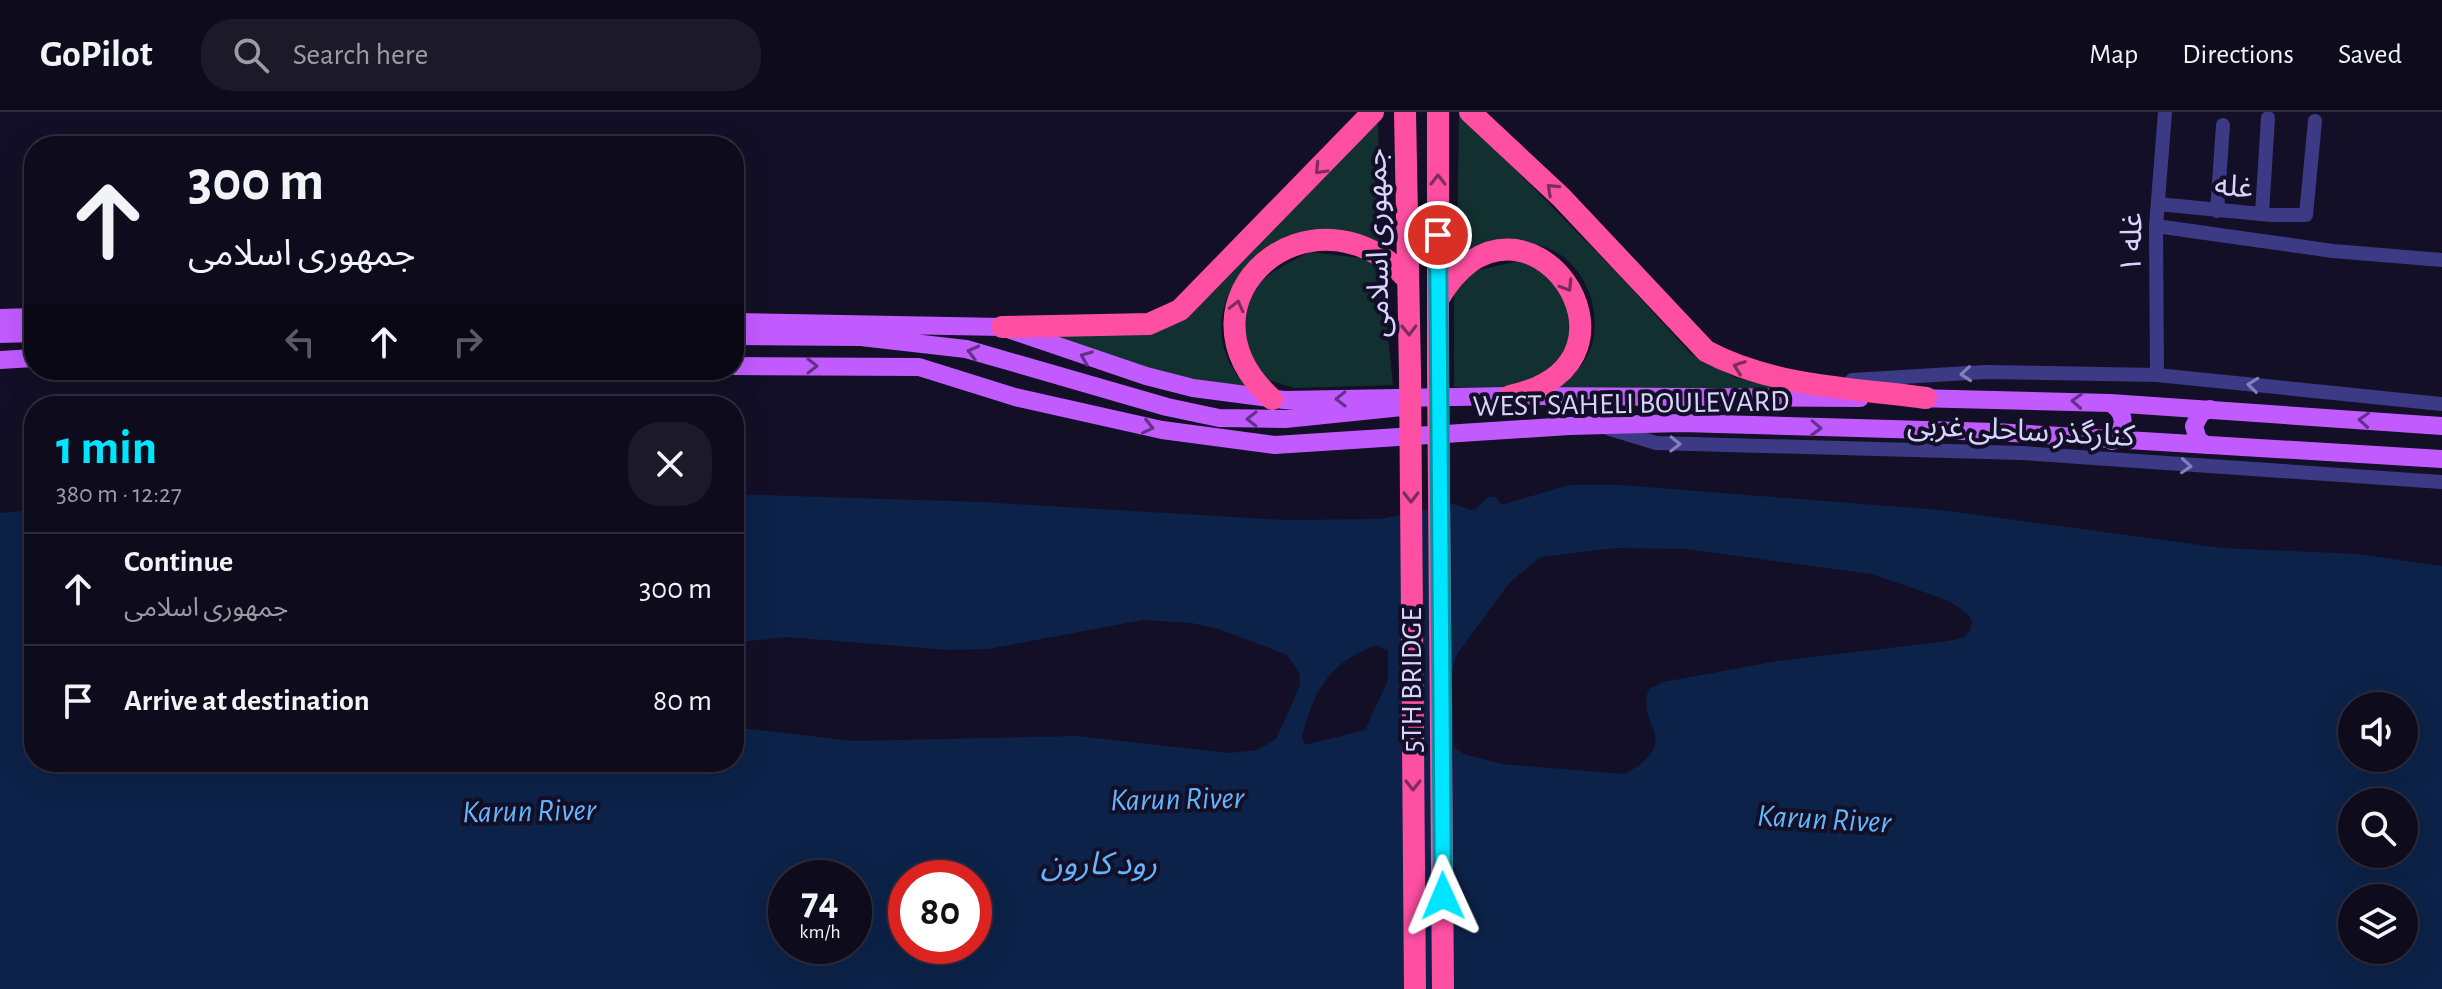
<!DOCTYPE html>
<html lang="en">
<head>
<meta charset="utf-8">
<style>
  body { margin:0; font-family:"Alegreya Sans","Noto Sans Arabic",sans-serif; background:#1c1929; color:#f1f3f6; height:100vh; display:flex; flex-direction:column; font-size:30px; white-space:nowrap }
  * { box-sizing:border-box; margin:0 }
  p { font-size:26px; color:#9b9ba3 }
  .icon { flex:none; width:44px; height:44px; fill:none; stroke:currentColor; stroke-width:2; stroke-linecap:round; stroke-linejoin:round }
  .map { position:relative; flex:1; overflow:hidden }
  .sheet { position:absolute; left:24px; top:284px; width:720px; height:376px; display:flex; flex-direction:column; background:#0e0b1c; border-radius:32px; box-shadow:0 8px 32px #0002,0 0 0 2px #2e2b3b }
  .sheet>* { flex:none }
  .hud { position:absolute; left:24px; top:24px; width:720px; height:244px; border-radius:32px; box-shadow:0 8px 32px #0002,0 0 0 2px #2e2b3b; background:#0e0b1c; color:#f1f3f6; overflow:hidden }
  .fabs { position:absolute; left:2338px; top:580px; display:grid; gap:16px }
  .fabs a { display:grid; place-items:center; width:80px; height:80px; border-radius:50%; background:#0e0b1c; box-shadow:0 8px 32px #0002,0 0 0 2px #2e2b3b; font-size:40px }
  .speed { position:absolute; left:768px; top:748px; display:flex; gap:16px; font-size:40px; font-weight:700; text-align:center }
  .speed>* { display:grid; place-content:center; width:104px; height:104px; border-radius:50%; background:#0e0b1c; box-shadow:0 8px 32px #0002,0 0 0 2px #2e2b3b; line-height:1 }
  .speed small { font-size:20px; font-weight:400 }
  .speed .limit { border:12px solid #d22; background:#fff; color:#111 }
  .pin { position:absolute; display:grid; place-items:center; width:68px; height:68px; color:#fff; margin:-34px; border:4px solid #fff; border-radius:50%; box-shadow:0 2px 8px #0007 }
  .me { position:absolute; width:88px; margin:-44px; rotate:359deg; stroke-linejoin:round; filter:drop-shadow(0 0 6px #0008) }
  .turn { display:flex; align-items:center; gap:28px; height:168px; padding:0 32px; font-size:36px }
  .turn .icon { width:104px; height:104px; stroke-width:2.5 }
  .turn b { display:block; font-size:56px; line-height:68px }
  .lanes { display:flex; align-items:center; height:76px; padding:0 32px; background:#0003; justify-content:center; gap:40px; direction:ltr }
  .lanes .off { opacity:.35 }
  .round { display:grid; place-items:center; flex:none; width:84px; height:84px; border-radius:32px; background:#1c1929 }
  .overview { display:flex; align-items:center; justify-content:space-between; height:136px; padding:0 32px }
  h1 { font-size:48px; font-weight:700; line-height:60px; color:#00e5ff }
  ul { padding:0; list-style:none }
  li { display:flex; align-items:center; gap:24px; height:112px; padding:0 32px; border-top:2px solid #2e2b3b }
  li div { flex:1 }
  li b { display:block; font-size:30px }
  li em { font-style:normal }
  header { display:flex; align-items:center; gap:48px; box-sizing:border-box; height:112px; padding:0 40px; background:#0e0b1c; border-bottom:2px solid #2e2b3b }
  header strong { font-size:38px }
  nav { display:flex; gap:44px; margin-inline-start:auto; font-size:28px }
  .search { width:560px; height:72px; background:#1c1929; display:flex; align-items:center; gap:20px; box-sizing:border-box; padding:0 28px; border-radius:32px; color:#9b9ba3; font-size:30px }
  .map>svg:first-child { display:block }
  .green { fill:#12302f }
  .water { fill:#0c2248; fill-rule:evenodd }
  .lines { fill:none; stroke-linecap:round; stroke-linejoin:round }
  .minor { stroke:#3d3a85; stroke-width:14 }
  .major { stroke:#c25bff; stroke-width:18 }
  .highway { stroke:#ff4fa3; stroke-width:22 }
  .highway-bridge { stroke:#ff4fa3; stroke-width:22 }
  .oneway { stroke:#7d2c5e }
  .oneway2 { stroke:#623188 }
  .oneway3 { stroke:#837fbc }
  .route-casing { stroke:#0095a6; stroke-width:20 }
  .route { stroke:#00e5ff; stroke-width:14 }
  .labels { text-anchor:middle; stroke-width:8; stroke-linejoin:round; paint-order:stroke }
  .street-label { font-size:30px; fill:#d9d4ff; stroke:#130f26 }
  .water-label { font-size:32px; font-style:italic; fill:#62b6ff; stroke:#130f26 }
</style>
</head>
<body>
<header>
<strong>GoPilot</strong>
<div class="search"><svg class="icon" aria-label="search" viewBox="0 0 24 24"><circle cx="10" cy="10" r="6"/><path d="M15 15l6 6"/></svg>Search here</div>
<nav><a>Map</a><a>Directions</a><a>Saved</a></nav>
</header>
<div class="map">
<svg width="2442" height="877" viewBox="0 0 2442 877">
  <rect width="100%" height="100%" fill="#130f26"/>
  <path class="green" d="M1459 0 1620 164 1691 242 1736 266 1804 276 1540 280C1553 273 1571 266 1581 254 1613 213 1586 140 1535 133 1508 130 1482 140 1457 148Z
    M1378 6 1381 131 1335 121 1232 176C1211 212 1222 254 1253 280L1128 252 1044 220 1161 217Z
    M1310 140 1380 148 1393 273 1294 276 1263 266C1256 252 1239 230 1238 214 1236 176 1282 153 1310 140Z
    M1523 148 1539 151 1579 208 1556 256 1508 276 1454 275V172L1475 159Z"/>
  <path class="water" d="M1569 373H1621L1940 398 2223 436 2358 442 2442 454V877H0V401L34 398V650H734V615L852 629 1077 624 1229 641 1257 638 1276 627 1300 574 1299 560 1287 543 1219 517 1192 511 1143 508 988 537 948 538 786 525 734 531V382L982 390 1285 408 1380 407 1454 392 1474 399 1488 385H1496L1501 393ZM1616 436 1686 437 1871 462 1947 488 1968 502 1972 509 1970 519 1963 526 1948 529 1778 549 1663 570 1649 577C1634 612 1686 628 1625 662L1502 652 1464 642 1454 635 1451 562 1457 542 1510 470 1541 445ZM1376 533 1388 539V568L1365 618 1305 633 1302 625C1314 578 1329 551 1376 533ZM2352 594H2404V646H2352ZM2352 690H2404V742H2352ZM786 766H854V834H786ZM906 766H974V834H906ZM2352 786H2404V838H2352Z"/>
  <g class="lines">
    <path class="minor" d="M2158 92 2271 103H2306L2315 9
      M2217 99 2223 13
      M2262 102 2268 6
      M2156 114 2333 139 2442 148
      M2157 263 2156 114 2165 0
      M1852 268 1985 260 2157 263 2442 292
      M1607 316 1656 331 2022 341 2442 370"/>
    <path class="major" d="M0 206 34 205
      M734 210 1002 215 1146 264 1193 276 1284 288 1510 284 1860 286
      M0 222 34 221
      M734 224 861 225 966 237 1167 295 1219 306 1285 307 1402 295
      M0 248 34 246
      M734 254 919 255 1015 285 1162 318 1275 333 1569 314 1682 311 1995 320 2442 347
      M1914 286 2110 291 2442 314
      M2110 291C2126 300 2127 317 2112 329
      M2206 333 2198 328 2194 314 2201 301 2210 297"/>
    <path class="highway" d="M1405 0 1410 261
      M1438 0V258
      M1470 0 1561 85 1706 239C1773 275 1852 276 1926 286
      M1439 186C1522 46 1668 250 1510 284
      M1002 215 1149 212 1180 198 1373 0
      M1272 287C1164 188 1314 62 1408 168"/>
    <path class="highway-bridge" d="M1438 258 1443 877
      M1410 261 1415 877"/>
  </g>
  <defs><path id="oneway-chevron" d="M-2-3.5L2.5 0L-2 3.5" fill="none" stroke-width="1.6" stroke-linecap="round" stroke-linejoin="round" transform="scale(2)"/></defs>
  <g class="oneway">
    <use href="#oneway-chevron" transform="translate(1320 57) rotate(134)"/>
    <use href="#oneway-chevron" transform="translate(1438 68) rotate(-90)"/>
    <use href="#oneway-chevron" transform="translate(1552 77) rotate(-137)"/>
    <use href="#oneway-chevron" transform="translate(1567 174) rotate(58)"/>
    <use href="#oneway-chevron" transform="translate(1237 194) rotate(-76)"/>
    <use href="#oneway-chevron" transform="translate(1409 218) rotate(89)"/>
    <use href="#oneway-chevron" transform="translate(1739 255) rotate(-160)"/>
    <use href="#oneway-chevron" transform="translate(1411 385) rotate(90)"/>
    <use href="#oneway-chevron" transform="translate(1413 673) rotate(90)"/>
  </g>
  <g class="oneway2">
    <use href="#oneway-chevron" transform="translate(973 240) rotate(-166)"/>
    <use href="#oneway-chevron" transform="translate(1086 245) rotate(-158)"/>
    <use href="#oneway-chevron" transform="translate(812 254)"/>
    <use href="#oneway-chevron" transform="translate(1341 287) rotate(179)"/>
    <use href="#oneway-chevron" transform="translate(2077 289) rotate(-177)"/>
    <use href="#oneway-chevron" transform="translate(1252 307) rotate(-179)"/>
    <use href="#oneway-chevron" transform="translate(2364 308) rotate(-176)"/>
    <use href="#oneway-chevron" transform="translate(1148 315) rotate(13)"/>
    <use href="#oneway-chevron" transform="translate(1816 316) rotate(2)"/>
  </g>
  <g class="oneway3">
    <use href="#oneway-chevron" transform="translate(1966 262) rotate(175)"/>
    <use href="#oneway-chevron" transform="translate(2253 273) rotate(-174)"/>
    <use href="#oneway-chevron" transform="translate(1675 332) rotate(1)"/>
    <use href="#oneway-chevron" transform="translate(2186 354) rotate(4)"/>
  </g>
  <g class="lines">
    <defs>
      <path id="route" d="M1438 123 1443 784"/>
    </defs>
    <use href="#route" class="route-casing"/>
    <use href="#route" class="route"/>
  </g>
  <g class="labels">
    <g class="street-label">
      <text transform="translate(2234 74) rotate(5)" y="10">غله</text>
      <text transform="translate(1377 131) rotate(-91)" y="10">جمهوری اسلامی</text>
      <text transform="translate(2131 131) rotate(-89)" y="10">غله ۱</text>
      <text transform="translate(1631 291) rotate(-1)" y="10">WEST SAHELI BOULEVARD</text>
      <text transform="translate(2021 318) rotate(3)" y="10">کنارگذر ساحلی غربی</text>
      <text transform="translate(1411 568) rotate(-90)" y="10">5TH BRIDGE</text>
    </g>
    <g class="water-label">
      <text transform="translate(1177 686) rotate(-1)" y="11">Karun River</text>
      <text transform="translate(529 698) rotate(-1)" y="11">Karun River</text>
      <text transform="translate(1824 706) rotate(3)" y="11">Karun River</text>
      <text x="1099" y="762">رود کارون</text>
    </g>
  </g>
</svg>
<div class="fabs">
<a><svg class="icon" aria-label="sound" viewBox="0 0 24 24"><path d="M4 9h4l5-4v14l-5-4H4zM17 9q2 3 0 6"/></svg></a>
<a><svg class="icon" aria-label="search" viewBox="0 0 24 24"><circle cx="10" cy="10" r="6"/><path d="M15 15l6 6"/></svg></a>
<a><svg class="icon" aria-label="layers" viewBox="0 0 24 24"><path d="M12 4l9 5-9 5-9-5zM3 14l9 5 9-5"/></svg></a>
</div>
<div class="speed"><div>74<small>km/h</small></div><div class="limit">80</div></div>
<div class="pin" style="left:1438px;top:123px;background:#d93025"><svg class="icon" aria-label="arrive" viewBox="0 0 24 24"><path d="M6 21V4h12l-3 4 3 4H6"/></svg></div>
<svg class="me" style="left:1443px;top:784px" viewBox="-20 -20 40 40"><path d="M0-17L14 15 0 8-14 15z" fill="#00e5ff" stroke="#fff" stroke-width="4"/></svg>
<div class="hud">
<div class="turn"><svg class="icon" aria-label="ahead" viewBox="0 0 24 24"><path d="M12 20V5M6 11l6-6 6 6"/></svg><div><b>300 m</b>جمهوری اسلامی</div></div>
<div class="lanes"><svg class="icon off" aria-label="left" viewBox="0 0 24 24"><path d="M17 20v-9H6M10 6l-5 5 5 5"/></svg><svg class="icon" aria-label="ahead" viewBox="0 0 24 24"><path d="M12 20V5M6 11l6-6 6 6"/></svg><svg class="icon off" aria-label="right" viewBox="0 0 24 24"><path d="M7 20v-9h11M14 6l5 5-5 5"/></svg></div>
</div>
<section class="sheet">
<div class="overview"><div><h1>1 min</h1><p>380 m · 12:27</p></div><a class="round"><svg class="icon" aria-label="close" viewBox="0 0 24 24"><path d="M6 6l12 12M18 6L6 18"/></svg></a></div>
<ul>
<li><svg class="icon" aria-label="ahead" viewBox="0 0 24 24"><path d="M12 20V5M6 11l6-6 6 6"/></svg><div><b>Continue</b><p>جمهوری اسلامی</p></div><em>300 m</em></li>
<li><svg class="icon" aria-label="arrive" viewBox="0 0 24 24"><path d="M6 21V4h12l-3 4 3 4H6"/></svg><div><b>Arrive at destination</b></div><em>80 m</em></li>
</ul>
</section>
</div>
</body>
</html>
